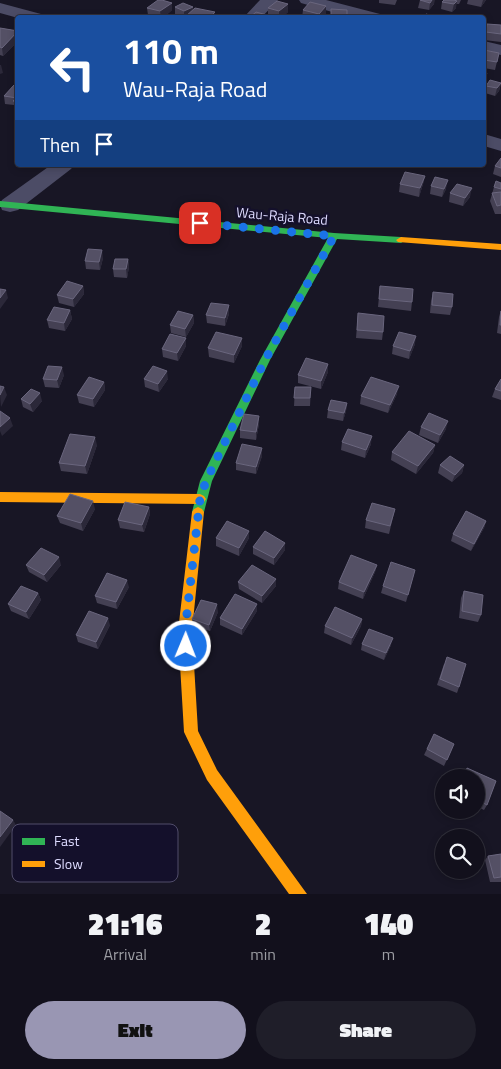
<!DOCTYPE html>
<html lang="en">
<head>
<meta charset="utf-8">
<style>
  body { margin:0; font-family:"Titillium Web",sans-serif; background:#1f1e29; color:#f1f3f6; height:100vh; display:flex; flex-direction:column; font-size:19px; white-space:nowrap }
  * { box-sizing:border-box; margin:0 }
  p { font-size:16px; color:#9c9da3 }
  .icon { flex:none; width:28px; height:28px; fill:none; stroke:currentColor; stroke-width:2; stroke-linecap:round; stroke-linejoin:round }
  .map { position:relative; height:894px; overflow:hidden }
  .side { display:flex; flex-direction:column; background:#12101c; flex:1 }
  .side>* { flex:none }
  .hud { position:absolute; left:15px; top:15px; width:471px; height:152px; border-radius:5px; box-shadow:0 2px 8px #0003,0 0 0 1px #31303b; background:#1a4fa0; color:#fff; overflow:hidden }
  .buttons { position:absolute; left:435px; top:769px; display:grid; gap:10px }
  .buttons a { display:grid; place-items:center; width:50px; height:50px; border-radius:50%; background:#12101c; box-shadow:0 2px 8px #0003,0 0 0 1px #31303b; font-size:25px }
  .pin { position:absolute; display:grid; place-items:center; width:42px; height:42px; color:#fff; margin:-21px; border-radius:10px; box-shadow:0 2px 8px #0006 }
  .me { position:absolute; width:55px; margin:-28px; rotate:1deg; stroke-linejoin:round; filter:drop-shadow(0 0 4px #0008) }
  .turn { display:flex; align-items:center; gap:18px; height:105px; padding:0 25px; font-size:22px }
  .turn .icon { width:65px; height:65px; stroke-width:2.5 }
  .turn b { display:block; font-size:35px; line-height:42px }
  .then { display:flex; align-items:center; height:48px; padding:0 25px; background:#0003; gap:10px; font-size:19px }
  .eta { display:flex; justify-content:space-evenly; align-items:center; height:85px; text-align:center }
  .eta b { font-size:30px; font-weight:800; line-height:35px }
  .cta { display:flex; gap:10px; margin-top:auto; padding:10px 25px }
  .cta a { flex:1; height:58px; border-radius:30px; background:#9996b3; color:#111; font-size:20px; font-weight:800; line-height:58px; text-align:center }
  .cta a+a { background:#1f1e29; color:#f1f3f6 }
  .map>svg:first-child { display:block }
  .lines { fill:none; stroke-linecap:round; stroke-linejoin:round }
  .street { fill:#4c4c66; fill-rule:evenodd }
  .fast { fill:#30b455; fill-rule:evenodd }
  .slow { fill:#ff9f0a; fill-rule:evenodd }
  .wall { fill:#444053 }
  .shaded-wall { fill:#2b2839 }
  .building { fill:#545065; stroke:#6a667e }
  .route { stroke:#1a73e8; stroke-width:9; stroke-dasharray:0 16.2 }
  .labels { text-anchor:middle; stroke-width:5; stroke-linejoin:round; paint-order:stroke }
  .street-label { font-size:14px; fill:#dedbff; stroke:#14102b }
  .key { fill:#14102b; stroke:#514d6b; stroke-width:1 }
  .key-label { font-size:14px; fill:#dedbff }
</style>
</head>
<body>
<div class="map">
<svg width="501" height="894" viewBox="0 0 501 894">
  <rect width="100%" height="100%" fill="#181625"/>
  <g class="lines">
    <path class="street" d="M260 0H278L261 18H243Z
      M299 0H326L380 14 382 18H353L301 3Z
      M0 3 41 14 43 18H18L0 13Z
      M484 41 501 45V55L484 51Z
      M484 134 501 139V151L484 146Z
      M51 165H74L71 169 18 210 10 212 2 210 0 204 2 200Z"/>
    <path class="fast" d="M0 201 334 233 401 237 406 240 401 243 337 239 270 360 212 481 204 512 202 515 198 517 194 515 192 512 200 481 260 360 328 238 0 207Z"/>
    <path class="slow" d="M401 237 501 244V250L398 242 396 240Z
      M0 492 200 494 204 496 206 499 204 502 200 504 0 502Z
      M198 507 202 509 204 512 192 631 198 731 217 770 307 894H289L207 780 184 732 178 631 192 512 194 509Z"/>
  </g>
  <path class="wall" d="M379 0H397L395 5 379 3Z
    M420 0 434 4 429 10 418 8Z
    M444 0H461L459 4H456V8L452 12 441 9 442 2Z
    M468 0H486L481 7 467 4Z
    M172 3V10L163 18H156L148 15 147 8Z
    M175 7 193 10 215 18H182L175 14Z
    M268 8 288 12 281 18H273L268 16Z
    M303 10 326 14 322 18H302Z
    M487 24 501 25V42L484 40Z
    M0 28 18 31V41L3 56 0 55Z
    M484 50 499 53 495 70 484 68Z
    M501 83 499 91 495 96 485 93 486 86Z
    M18 86V110L15 109 14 105 5 104 4 96Z
    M501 158V177L493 174 495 166Z
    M425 176 423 184 419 197 399 192 400 184Z
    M501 183V214H495L490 201 494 187Z
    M431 186 446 189 442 197 430 194Z
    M450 193 470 197 463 206 449 202Z
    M103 258 100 270 86 269 85 261Z
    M128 259 129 267 127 278 114 277 113 269Z
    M83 286 84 294 74 307 59 303 57 295Z
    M380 286 412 302 411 311 378 307Z
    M433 292 452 307 450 315 430 313 431 301Z
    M229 305V314L225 326 207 323 206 315Z
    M70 310 72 319 65 331 49 328 47 320Z
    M501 310V334L497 333 499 317Z
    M358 313 383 332 382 340 356 338Z
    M193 315 194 323 186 337 171 333 170 325Z
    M186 338V346L178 361 163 357 162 349Z
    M242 338V346L234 363 209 357 208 348Z
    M415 344 409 359 392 354 393 346Z
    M328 364V372L321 389 298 383V375Z
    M64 375 59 388 45 387 43 379Z
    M144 379H168L159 392 145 387Z
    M501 379V400L492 397 495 389Z
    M104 382 105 390 94 407 79 403 77 395Z
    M295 387H311L310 406H294Z
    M397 394 388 413 360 404 361 396Z
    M21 399 42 401 33 412 23 407Z
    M347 403 346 411 343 421 327 418 328 410Z
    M259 416V424L256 440 240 438V430Z
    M421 427 446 429 438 443 419 435Z
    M342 442 371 444 365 458 341 450Z
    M97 445 87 474 61 471 59 463Z
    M435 445 433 453 416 474 391 460 392 452Z
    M262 456 256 474 236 470V463Z
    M440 465H464L462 473 452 482 438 473Z
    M149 507 150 514 144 532 120 528 118 520Z
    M95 509 83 531 60 523 57 516Z
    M395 509 389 534 365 528 366 520Z
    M486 521 484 528 471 551 451 541 453 534Z
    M216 538H249L239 556 216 546Z
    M253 547 285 550 274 565 253 554Z
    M26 565H61L47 582 29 572Z
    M377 565 375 572 363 599 338 589 339 582Z
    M415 570 406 602 381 593 383 586Z
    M276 579V586L262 603 239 589 238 582Z
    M129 587 117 609 97 603 95 596Z
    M464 591 481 615 478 622 459 618 461 598Z
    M38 593 41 600 29 619 11 611 8 604Z
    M257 611 242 635 220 625V618Z
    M218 612 210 631 193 626 192 619Z
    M362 619 361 626 351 645 324 633 325 626Z
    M110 625 98 649 78 642 76 635Z
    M362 644 391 645 384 660 361 650Z
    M444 664 459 687 457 693 437 685Z
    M434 734 454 744 444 766 424 755Z
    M467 768 496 781 487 805 484 810 476 806V778H463Z
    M501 854V882H490L485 860 488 856Z"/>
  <path class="shaded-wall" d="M432 0H435L434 4 429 10 430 3Z
    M483 0H486L481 7Z
    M457 1 456 8 452 12 454 4Z
    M172 3V10L163 18H161L160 11Z
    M288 4V12L281 18H279V11Z
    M326 6V14L322 18H319V14Z
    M193 7V15L186 16V18H184V11Z
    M215 12V18H209Z
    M18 31V41L3 56 2 48Z
    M0 65H1L3 73 0 74Z
    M487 73 486 81 484 84V78Z
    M501 83 499 91 495 96 497 88Z
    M425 176 423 184 419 197 420 188Z
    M448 180 446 189 442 197 444 189Z
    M472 188 470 197 463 206 465 198Z
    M102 250 103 258 100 270 99 262Z
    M128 259 129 267 127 278 126 269Z
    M83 286 84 294 74 307 73 299Z
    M6 290 8 298 0 309V298Z
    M229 305V314L225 326V318Z
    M70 310 72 319 65 331 64 323Z
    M193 315 194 323 186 337 185 329Z
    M416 336 415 344 409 359 410 351Z
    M186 338V346L178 361 177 353Z
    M242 338V346L234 363V355Z
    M328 364V372L321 389V381Z
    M62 367 64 375 59 388 57 380Z
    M167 371 168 379 159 392 158 384Z
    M104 382 105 390 94 407 93 399Z
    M399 386 397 394 388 413 390 405Z
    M4 387 7 395 1 407 0 395Z
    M40 393 42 401 33 412 30 404Z
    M347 403 346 411 343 421 344 413Z
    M259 416V424L256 440V432Z
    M10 418 13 426 2 436 0 431V427Z
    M448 421 446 429 438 443 440 435Z
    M372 436 371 444 365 458 366 450Z
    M95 437 97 445 87 474 85 466Z
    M435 445 433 453 416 474 418 466Z
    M262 448V456L256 474V467Z
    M464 465 462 473 452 482 455 475Z
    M93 501 95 509 83 531 81 523Z
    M149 507 150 514 144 532 142 525Z
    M486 521 484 528 471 551 474 544Z
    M249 531V538L239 556V548Z
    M285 543V550L274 565V558Z
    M59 557 61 565 47 582 44 575Z
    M377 565 375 572 363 599 364 592Z
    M276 579V586L262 603V596Z
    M127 580 129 587 117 609 116 602Z
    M38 593 41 600 29 619 26 612Z
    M217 604 218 612 210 631 209 625Z
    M257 604V611L242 635V629Z
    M108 618 110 625 98 649 96 642Z
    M362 619 361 626 351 645 352 638Z
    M393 638 391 645 384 660 386 653Z
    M13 820 16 825 0 847V837Z"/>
  <path class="building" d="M158 0H162L172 3 160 11 147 8Z
    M420 0H432L430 3Z
    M444 0H454L457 1 454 4 442 2Z
    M277 1 288 4 279 11 268 8Z
    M310 2 326 6 319 14 303 10Z
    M183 3 193 7 184 11 175 7Z
    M195 8 215 12 209 18H193L186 16Z
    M331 9 347 10V18H331Z
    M256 12 267 15 264 18H249Z
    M426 14 440 18H422Z
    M487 24 501 25V34L486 32Z
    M0 28 18 31 2 48 0 47Z
    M484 50 499 53 497 62 484 60Z
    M484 72 487 73 484 78Z
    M490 80 501 83 497 88 486 86Z
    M14 85 18 86V102L13 101 17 98 4 96Z
    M501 158V168L495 166Z
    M405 172 425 176 420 188 400 184Z
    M435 177 448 180 444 189 431 186Z
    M496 181 501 183V189L494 187Z
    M457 184 472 188 465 198 450 193Z
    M501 192V205L497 206 492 193Z
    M88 249 102 250 99 262 85 261Z
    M115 259H128L126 269H113Z
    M67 281 83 286 73 299 57 295Z
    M380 286 413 289 412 302 379 299Z
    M0 289 6 290 0 298Z
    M433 292 453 294 452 307 432 305Z
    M211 303 229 305 225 318 206 315Z
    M54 307 70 310 64 323 47 320Z
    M178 311 193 315 185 329 170 325Z
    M501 311V325H500Z
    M358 313 384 316 383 332 357 330Z
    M216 332 242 338 234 355 208 348Z
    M399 332 416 336 410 351 393 346Z
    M170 334 186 338 177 353 162 349Z
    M306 358 328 364 321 381 298 375Z
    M48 366 62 367 57 380 43 379Z
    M153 366 167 371 158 384 144 379Z
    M89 377 104 382 93 399 77 395Z
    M371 377 399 386 390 405 361 396Z
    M501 379V391L495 389Z
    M0 386 4 387 0 395Z
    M295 387H311L310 398H294Z
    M31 389 40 393 30 404 21 399Z
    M331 400 347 403 344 413 328 410Z
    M0 411 10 418 0 427Z
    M429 413 448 421 440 435 421 427Z
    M244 414 259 416 256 432 240 430Z
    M348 429 372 436 366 450 342 442Z
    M409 431 435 445 418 466 392 452Z
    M70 434 95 437 85 466 59 463Z
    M242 444 262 448 256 467 236 463Z
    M450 456 464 465 455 475 440 465Z
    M70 494 93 501 81 523 57 516Z
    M125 502 149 507 142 525 118 520Z
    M372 503 395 509 390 526 366 520Z
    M466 511 486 521 474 544 453 534Z
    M227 521 249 531 239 548 216 538Z
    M265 531 285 543 274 558 253 547Z
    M41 548 59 557 44 575 26 565Z
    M351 555 377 565 364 592 339 582Z
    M391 562 415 570 408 595 383 586Z
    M252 565 276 579 262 596 238 582Z
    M107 573 127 580 116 602 95 596Z
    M21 586 38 593 26 612 8 604Z
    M464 591 483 595 481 615 462 611Z
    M235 594 257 604 242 629 220 618Z
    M201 600 217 604 209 625 192 619Z
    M335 607 362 619 352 638 325 626Z
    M89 611 108 618 96 642 76 635Z
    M369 629 393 638 386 653 362 644Z
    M447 657 466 664 459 687 440 679Z
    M434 734 454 744 447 760 427 749Z
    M467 768 496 781 487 805 476 799V778H464Z
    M0 811 13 820 0 837Z
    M501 854V877L494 878 488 856Z"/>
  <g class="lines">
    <path class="route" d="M186 646 185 631 200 499 206 481 265 360 334 236 200 223"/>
  </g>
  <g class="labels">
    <g class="street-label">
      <text transform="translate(282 216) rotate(5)" y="5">Wau-Raja Road</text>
    </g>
  </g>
  <rect x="12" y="824" width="166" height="58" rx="8" class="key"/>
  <rect x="22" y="838" width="23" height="7" fill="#30b455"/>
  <rect x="22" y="861" width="23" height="6" fill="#ff9f0a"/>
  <g class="key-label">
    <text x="54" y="846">Fast</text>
    <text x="54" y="869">Slow</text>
  </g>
</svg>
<div class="buttons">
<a><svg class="icon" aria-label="sound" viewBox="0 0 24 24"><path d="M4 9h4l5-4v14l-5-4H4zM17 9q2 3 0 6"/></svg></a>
<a><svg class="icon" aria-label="search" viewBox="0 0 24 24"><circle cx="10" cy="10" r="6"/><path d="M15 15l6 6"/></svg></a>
</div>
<div class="pin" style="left:200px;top:223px;background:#d93025"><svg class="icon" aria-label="arrive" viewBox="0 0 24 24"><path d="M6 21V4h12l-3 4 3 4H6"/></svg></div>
<svg class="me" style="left:186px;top:646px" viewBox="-20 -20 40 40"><circle r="17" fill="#1a73e8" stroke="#fff" stroke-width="3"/><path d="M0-11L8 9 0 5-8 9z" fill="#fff"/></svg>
<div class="hud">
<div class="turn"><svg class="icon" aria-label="left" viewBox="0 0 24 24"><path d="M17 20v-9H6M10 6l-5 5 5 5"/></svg><div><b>110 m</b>Wau-Raja Road</div></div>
<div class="then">Then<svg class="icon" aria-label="arrive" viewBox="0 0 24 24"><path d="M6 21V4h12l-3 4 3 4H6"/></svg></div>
</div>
</div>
<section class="side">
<div class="eta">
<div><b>21:16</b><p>Arrival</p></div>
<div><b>2</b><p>min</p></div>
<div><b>140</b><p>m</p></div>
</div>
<div class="cta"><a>Exit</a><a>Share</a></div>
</section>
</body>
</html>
